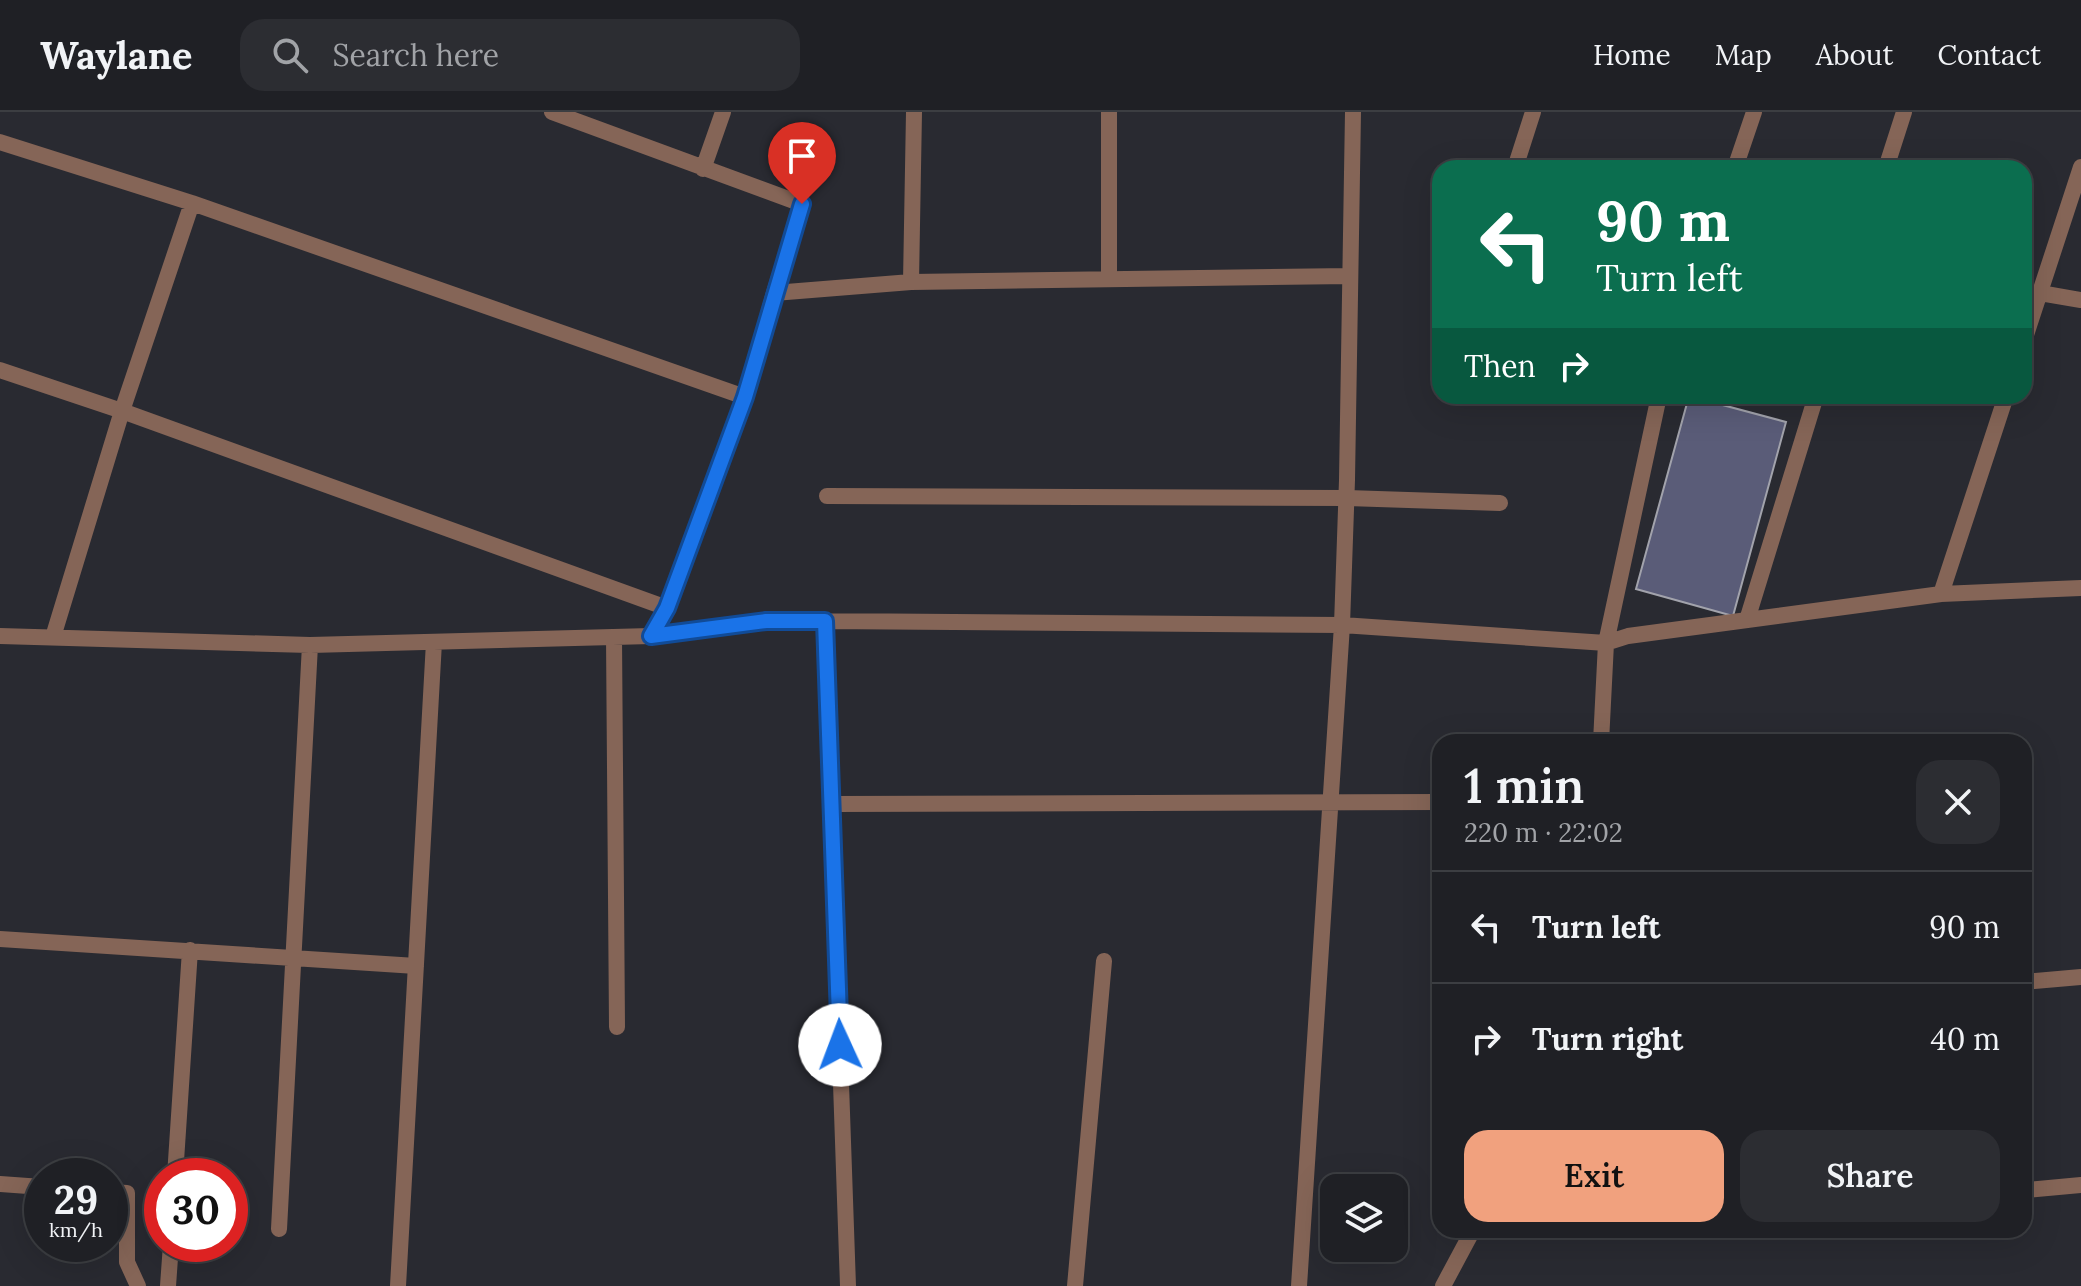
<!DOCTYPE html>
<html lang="en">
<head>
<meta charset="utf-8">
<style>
  body { margin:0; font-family:Lora,serif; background:#2c2d32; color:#f1f3f6; height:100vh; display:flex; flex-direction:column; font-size:30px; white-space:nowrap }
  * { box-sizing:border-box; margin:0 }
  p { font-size:26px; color:#a1a3a7 }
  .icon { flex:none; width:44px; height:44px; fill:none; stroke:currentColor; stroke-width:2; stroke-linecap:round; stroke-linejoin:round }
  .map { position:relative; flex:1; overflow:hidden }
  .sheet { position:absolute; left:1432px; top:622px; width:600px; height:504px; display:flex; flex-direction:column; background:#1f2025; border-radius:24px; box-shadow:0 8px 32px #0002,0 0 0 2px #3c3e42 }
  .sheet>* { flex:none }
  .banner { position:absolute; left:1432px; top:48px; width:600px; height:244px; border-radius:24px; box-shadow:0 8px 32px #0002,0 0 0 2px #3c3e42; background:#0b6e4f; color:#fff; overflow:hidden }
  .tools { position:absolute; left:1320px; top:1062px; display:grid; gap:16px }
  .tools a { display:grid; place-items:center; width:88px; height:88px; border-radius:16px; background:#1f2025; box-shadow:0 8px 32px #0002,0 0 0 2px #3c3e42; font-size:40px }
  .speed { position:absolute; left:24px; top:1046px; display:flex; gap:16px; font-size:40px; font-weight:700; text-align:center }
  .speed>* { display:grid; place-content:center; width:104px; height:104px; border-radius:50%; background:#1f2025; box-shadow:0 8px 32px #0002,0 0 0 2px #3c3e42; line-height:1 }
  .speed small { font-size:20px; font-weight:400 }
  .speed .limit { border:12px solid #d22; background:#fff; color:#111 }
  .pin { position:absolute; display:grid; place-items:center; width:68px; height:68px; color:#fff; margin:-82px -34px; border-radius:50% 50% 50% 0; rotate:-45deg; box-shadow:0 0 8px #0007 }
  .pin .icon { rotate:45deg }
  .me { position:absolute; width:88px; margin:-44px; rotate:358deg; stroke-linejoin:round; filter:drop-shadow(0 0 6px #0008) }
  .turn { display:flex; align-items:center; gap:28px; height:168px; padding:0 32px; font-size:36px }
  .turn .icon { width:104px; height:104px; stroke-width:2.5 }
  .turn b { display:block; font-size:56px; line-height:68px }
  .then { display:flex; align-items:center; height:76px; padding:0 32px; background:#0003; gap:16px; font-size:30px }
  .round { display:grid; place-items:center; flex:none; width:84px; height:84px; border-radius:24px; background:#2c2d32 }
  .summary { display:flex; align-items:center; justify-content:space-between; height:136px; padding:0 32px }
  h1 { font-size:48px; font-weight:600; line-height:60px }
  .button { display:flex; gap:16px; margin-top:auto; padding:16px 32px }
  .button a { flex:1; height:92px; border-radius:24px; background:#f1a17e; color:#111; font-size:32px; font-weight:600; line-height:92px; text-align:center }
  .button a+a { background:#2c2d32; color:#f1f3f6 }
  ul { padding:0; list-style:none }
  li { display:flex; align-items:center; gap:24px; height:112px; padding:0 32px; border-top:2px solid #3c3e42 }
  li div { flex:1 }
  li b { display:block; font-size:30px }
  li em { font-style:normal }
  header { display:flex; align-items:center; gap:48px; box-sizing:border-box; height:112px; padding:0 40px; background:#1f2025; border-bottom:2px solid #3c3e42 }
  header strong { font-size:38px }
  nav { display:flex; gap:44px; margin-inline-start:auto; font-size:28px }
  .search { width:560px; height:72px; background:#2c2d32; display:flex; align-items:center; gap:20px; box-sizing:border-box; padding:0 28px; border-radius:24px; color:#a1a3a7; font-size:30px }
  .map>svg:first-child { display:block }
  .building { fill:#5a5c78; stroke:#a2a3ac; stroke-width:2 }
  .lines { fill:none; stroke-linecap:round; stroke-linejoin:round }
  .minor { stroke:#856557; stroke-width:16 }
  .route-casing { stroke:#114b97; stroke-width:20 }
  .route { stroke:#1a73e8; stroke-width:14 }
</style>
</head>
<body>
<header>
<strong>Waylane</strong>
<div class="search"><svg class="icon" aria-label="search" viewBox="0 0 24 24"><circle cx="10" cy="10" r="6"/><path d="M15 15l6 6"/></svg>Search here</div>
<nav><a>Home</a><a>Map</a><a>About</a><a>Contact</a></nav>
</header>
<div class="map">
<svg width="2081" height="1174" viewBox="0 0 2081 1174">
  <rect width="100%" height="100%" fill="#292a31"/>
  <path class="building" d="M1689 284 1786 310 1733 504 1636 477Z"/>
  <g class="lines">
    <path class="minor" d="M552 0 802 92 774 181
      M0 30 192 91 745 285 774 181 911 170 1350 164
      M1515 56 1533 0
      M1735 56 1754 0
      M1886 56 1904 0
      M703 57 723 0
      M1109 167V0
      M911 170 914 0
      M2040 181 2081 188
      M2024 229 2081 55
      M0 258 122 299 667 496
      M827 384 1347 386 1500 391
      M1941 482 2006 284
      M1747 508 1816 284
      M825 509 848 1174
      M0 524 310 533 651 524 766 509H825L1342 513 1606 531 1628 524 1941 482 2081 476
      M651 524 667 496 745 285
      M53 525 122 299 192 91
      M614 525 617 915
      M1601 630 1606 531 1659 284
      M833 692 1440 690
      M0 827 416 854
      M2024 870 2081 865
      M175 1064 190 838
      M0 1072 42 1075
      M2024 1076 2026 1078 2081 1073
      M110 1080 127 1081V1150L138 1174
      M279 1117 310 533
      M168 1174 171 1132
      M398 1174 434 530
      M1075 1174 1104 849
      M1299 1174 1342 513 1347 368 1353 0
      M1443 1174 1473 1118"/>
  </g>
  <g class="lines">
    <defs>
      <path id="route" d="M802 92 745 285 667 496 651 524 766 509H825L840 933"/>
    </defs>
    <use href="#route" class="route-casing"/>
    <use href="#route" class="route"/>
  </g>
</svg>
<div class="tools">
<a><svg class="icon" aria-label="layers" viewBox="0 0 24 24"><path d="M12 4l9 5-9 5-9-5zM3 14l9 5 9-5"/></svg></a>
</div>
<div class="speed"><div>29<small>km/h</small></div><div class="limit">30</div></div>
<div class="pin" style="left:802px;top:92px;background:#d93025"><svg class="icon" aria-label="arrive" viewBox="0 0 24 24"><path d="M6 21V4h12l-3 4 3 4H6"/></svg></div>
<svg class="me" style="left:840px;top:933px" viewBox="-20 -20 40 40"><circle r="19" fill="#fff"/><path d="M0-13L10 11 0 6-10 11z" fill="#1a73e8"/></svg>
<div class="banner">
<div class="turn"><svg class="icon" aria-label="left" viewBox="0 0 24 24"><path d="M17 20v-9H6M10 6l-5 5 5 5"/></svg><div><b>90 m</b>Turn left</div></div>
<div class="then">Then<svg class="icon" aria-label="right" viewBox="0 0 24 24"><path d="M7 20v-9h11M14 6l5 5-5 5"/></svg></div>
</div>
<section class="sheet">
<div class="summary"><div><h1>1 min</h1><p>220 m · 22:02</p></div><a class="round"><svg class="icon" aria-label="close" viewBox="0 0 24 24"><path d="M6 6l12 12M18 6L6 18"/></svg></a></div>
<ul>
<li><svg class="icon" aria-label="left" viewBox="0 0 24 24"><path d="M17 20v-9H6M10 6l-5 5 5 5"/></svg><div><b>Turn left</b></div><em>90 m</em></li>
<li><svg class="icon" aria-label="right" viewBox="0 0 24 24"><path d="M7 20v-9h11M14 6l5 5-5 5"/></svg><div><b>Turn right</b></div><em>40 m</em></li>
</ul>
<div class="button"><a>Exit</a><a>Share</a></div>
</section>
</div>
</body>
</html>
